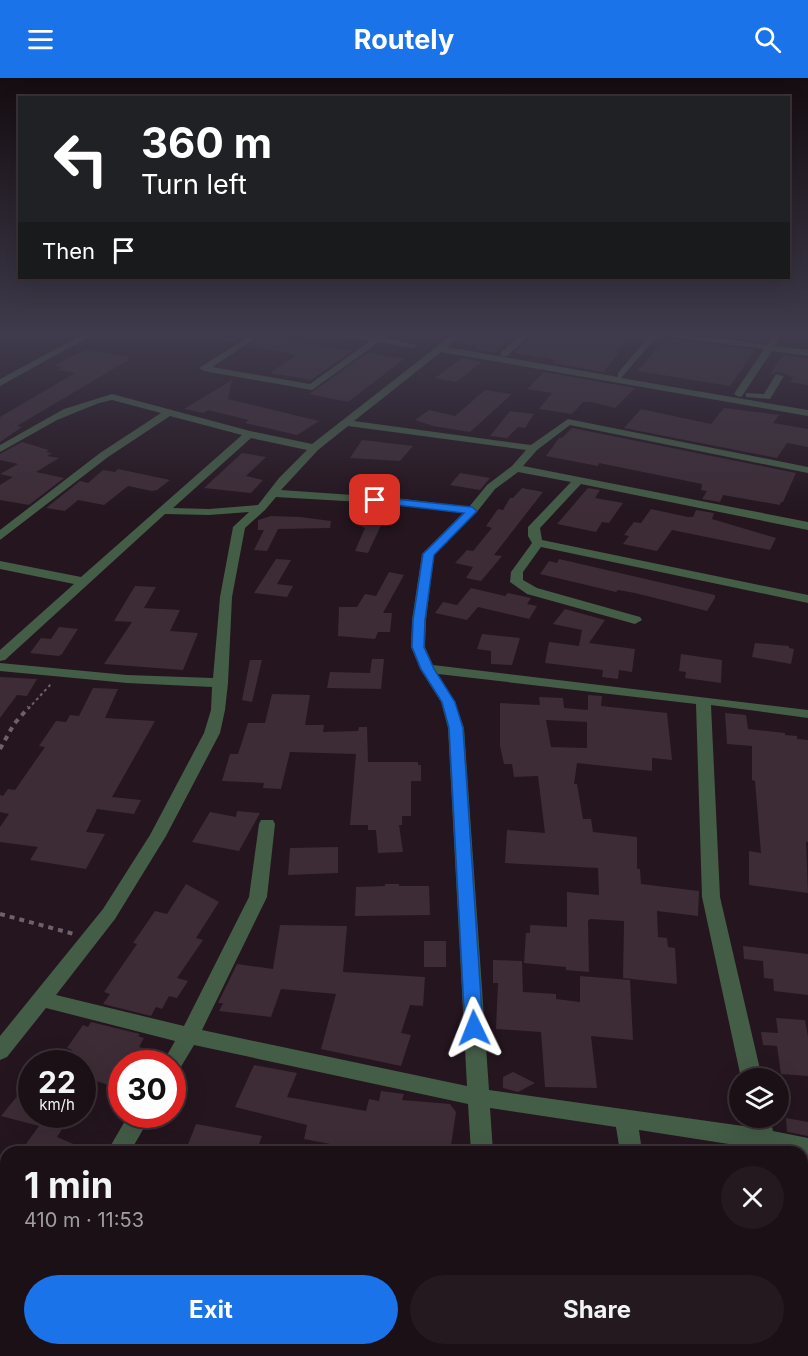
<!DOCTYPE html>
<html lang="en">
<head>
<meta charset="utf-8">
<style>
  body { margin:0; font-family:Inter,sans-serif; background:#24191f; color:#f1f3f6; height:100vh; display:flex; flex-direction:column; font-size:22px; white-space:nowrap }
  * { box-sizing:border-box; margin:0 }
  p { font-size:20px; color:#a09da1 }
  .icon { flex:none; width:33px; height:33px; fill:none; stroke:currentColor; stroke-width:2; stroke-linecap:round; stroke-linejoin:round }
  .map { position:relative; flex:1; overflow:hidden }
  .drawer { position:absolute; left:0px; top:1068px; width:808px; height:210px; display:flex; flex-direction:column; background:#1b1016; border-radius:18px 18px 0 0; box-shadow:0 6px 24px #0002,0 0 0 2px #393035 }
  .drawer>* { flex:none }
  .hud { position:absolute; left:18px; top:18px; width:772px; height:183px; border-radius:0px; box-shadow:0 6px 24px #0002,0 0 0 2px #393035; background:#202124; color:#fff; overflow:hidden }
  .buttons { position:absolute; left:729px; top:990px; display:grid; gap:12px }
  .buttons a { display:grid; place-items:center; width:60px; height:60px; border-radius:50%; background:#1b1016; box-shadow:0 6px 24px #0002,0 0 0 2px #393035; font-size:30px }
  .speed { position:absolute; left:18px; top:972px; display:flex; gap:12px; font-size:30px; font-weight:700; text-align:center }
  .speed>* { display:grid; place-content:center; width:78px; height:78px; border-radius:50%; background:#1b1016; box-shadow:0 6px 24px #0002,0 0 0 2px #393035; line-height:1 }
  .speed small { font-size:15px; font-weight:400 }
  .speed .limit { border:9px solid #d22; background:#fff; color:#111 }
  .pin { position:absolute; display:grid; place-items:center; width:51px; height:51px; color:#fff; margin:-26px; border-radius:12px; box-shadow:0 3px 9px #0006 }
  .me { position:absolute; width:66px; margin:-33px; rotate:358deg; stroke-linejoin:round; filter:drop-shadow(0 0 4px #0008) }
  .turn { display:flex; align-items:center; gap:21px; height:126px; padding:0 24px; font-size:27px }
  .turn .icon { width:78px; height:78px; stroke-width:2.5 }
  .turn b { display:block; font-size:42px; line-height:51px }
  .then { display:flex; align-items:center; height:57px; padding:0 24px; background:#0003; gap:12px; font-size:22px }
  .round { display:grid; place-items:center; flex:none; width:63px; height:63px; border-radius:32px; background:#24191f }
  .headline { display:flex; align-items:center; justify-content:space-between; height:102px; padding:0 24px }
  h1 { font-size:36px; font-weight:700; line-height:45px }
  .primary-button { display:flex; gap:12px; margin-top:auto; padding:12px 24px }
  .primary-button a { flex:1; height:69px; border-radius:36px; background:#1a73e8; color:#fff; font-size:24px; font-weight:700; line-height:69px; text-align:center }
  .primary-button a+a { background:#24191f; color:#f1f3f6 }
  header { display:flex; justify-content:space-between; align-items:center; height:78px; padding:0 24px; background:#1a73e8; color:#fff; font-size:27px; font-weight:700 }
  .map>svg:first-child { display:block }
  .building { fill:#3d2c36; fill-rule:evenodd }
  .lines { fill:none; stroke-linecap:round; stroke-linejoin:round }
  .path-far1 { stroke:#6e6169; stroke-width:2; stroke-dasharray:3 3; stroke-linecap:butt }
  .path { stroke:#6e6169; stroke-width:4; stroke-dasharray:5 5; stroke-linecap:butt }
  .street { fill:#445d47; fill-rule:evenodd }
  .route { fill:#1a73e8; stroke:#114b97; stroke-width:1.5 }
</style>
</head>
<body>
<header><svg class="icon" aria-label="menu" viewBox="0 0 24 24"><path d="M4 6h16M4 12h16M4 18h16"/></svg>Routely<svg class="icon" aria-label="search" viewBox="0 0 24 24"><circle cx="10" cy="10" r="6"/><path d="M15 15l6 6"/></svg></header>
<div class="map">
<svg width="808" height="1278" viewBox="0 0 808 1278">
  <rect width="100%" height="100%" fill="#24151e"/>
  <path class="building" d="M219 256H249L234 265 218 263Z
    M464 256H502L516 258 494 275 473 271 477 268 455 265Z
    M542 256H636L617 274 619 275 603 294 553 285 556 282 514 275 530 260 536 261Z
    M701 256H765L761 264Z
    M264 257 337 270 352 273 311 302 270 295 296 277 248 268Z
    M668 259 672 261 755 272 730 308 637 293Z
    M85 272 130 279 127 281H130L17 348 22 349 0 364V339L75 295 58 292 62 290 55 287Z
    M367 275 404 281 348 324 309 316Z
    M783 277 808 280V307L790 304 793 299 785 296 777 294 770 296Z
    M462 280 482 284 456 304 435 300Z
    M544 294 635 310 615 330 592 324H583L572 336 539 331 552 315 527 311Z
    M232 302 228 321 319 343 297 357 245 345 249 342 208 332 204 335 184 331Z
    M485 312 512 316 470 354 433 348 415 342 429 332 455 338Z
    M724 330 779 337 773 345 808 351V369L787 365 777 380 624 350 641 331 711 346Z
    M510 333 534 336 525 350 518 349 507 360 490 358Z
    M572 350 771 390 796 395 783 424H781L780 427 723 417 720 424 702 421 707 413 701 412 702 406 599 385 598 388 546 378 559 360H562Z
    M362 362 413 368 400 383 350 380Z
    M22 364 49 372 46 374 52 375 47 378 59 380 36 394 64 400 29 427 0 422V407L13 399 0 396 18 386 0 382V376Z
    M242 375 266 379 246 398 263 402 251 415 204 410Z
    M118 391 170 402 157 412 152 413 128 408 104 427 78 422 65 433 46 430 80 403 88 405 103 392 115 394Z
    M460 395 490 400 480 412 450 407Z
    M522 410 543 414 494 477 502 478 481 503 466 500 473 489 455 485 467 472 473 473 492 450 486 448 498 431 503 432 510 420H513Z
    M588 410 600 412 595 420 623 425 609 445 602 444 596 454 557 446Z
    M368 427 387 428 382 441H384L368 475 355 473 365 450 362 449Z
    M651 431 688 439H693L696 432 714 435 712 441 776 460 770 472 672 452 657 473 623 466 629 458 624 457 634 444 641 445Z
    M271 438 300 439 331 443 330 450 278 451 267 473 254 472 264 452H258V442Z
    M276 481 291 482 277 506 293 508 287 519 254 515Z
    M559 481 715 517V520L707 533 635 515 618 512 616 514 540 496 549 483 557 485Z
    M389 494 404 497 383 535H392L390 554H378L375 561 338 558 339 529H357L365 516 376 518Z
    M135 508 156 509 144 530 180 532 170 553 198 555 183 592 104 586 132 544 114 543Z
    M471 510 505 518 508 515 531 520 527 526 537 528 529 541 478 529 467 542 435 535 443 524 457 527Z
    M565 531 605 542 589 565 635 571 632 594 619 592 618 601 602 599 603 592 545 585 549 564 579 568 582 552 553 546Z
    M59 549 78 551 62 576 59 578 30 575 41 560 51 561Z
    M482 556 520 560 512 587 491 586V573L477 571Z
    M755 565 789 568V570L794 571 791 586 752 579Z
    M681 576 722 582 721 605 685 600 686 594 679 593Z
    M372 581H384L381 611 327 610 330 594 370 595Z
    M250 582H262L252 624 242 622Z
    M0 599 37 601 27 618 17 617 0 640Z
    M93 610 118 611 105 640 155 643 112 719 141 722 134 736 97 731 86 754 105 756 86 791 30 782 38 769 0 764V749L9 736 0 734V717L3 718 8 711 15 712 45 669 39 668 56 643 66 644 70 637 79 638Z
    M272 616 310 617 305 647H324L323 654 358 653 359 649H367L368 684H418V687H421V703H411V738H402V747H399L403 774 378 775 376 752H368V747H350L356 676 290 674 281 711 263 710 264 705 222 703 230 676H238L248 645H265Z
    M588 617 602 618 601 628 667 635 672 682 652 680V693L577 685 574 706H577L583 741H591L593 754 637 759V791H640L641 806 699 813 698 838 657 833 658 859 667 860 668 869 675 870 677 906 623 900 624 843 590 841 588 843 589 894 566 892V889L524 885 526 855H530V847L567 849V814L599 817 598 790 505 785 507 752 545 755 538 698 514 699 512 686H504L500 668V625L540 627 539 619 563 620 564 630 588 632ZM546 642 587 644V670L551 669Z
    M725 635 746 637 748 651 785 655V657L797 658V661L808 662V764H806L808 815 749 807V773L761 775 755 703 752 702V668L727 666Z
    M237 733 260 735 239 773 192 764 210 734 236 739Z
    M338 769V795L288 797 290 770Z
    M186 806 219 824 196 860 203 862 177 900 188 903 177 920 169 918 162 931 156 929 151 938 103 926 110 916 104 914 137 866 133 865 155 833 167 836Z
    M385 806H399V808H429L430 837 355 838 356 809 385 808Z
    M280 847 347 848 343 894 425 899 423 928 410 927 401 955 411 957 401 988 321 971 336 916 281 911 271 939 219 933 223 925H218L237 886 273 891Z
    M424 863H446V889H424Z
    M743 868 808 876V917L774 913 773 901 764 900 763 883 744 881Z
    M493 882 522 883 523 914 556 916V921L580 924V898L630 902 633 962 591 958 597 1010 545 1009 541 954 496 951 498 905H493Z
    M776 940 805 942 808 959V998L781 996 777 968 763 967 761 954 778 955Z
    M91 944 140 956 138 958 144 960 139 969 150 972 142 986H122V997L116 995 108 1007 94 1002 82 1020V986H63L72 972 67 970 83 947 88 949Z
    M254 987 297 995 287 1019 366 1033 369 1021 379 1023 381 1013 404 1016 402 1022 450 1026 456 1034 450 1074H410L352 1066 351 1070 304 1061 307 1047 235 1029Z
    M513 994 535 1005 518 1014 503 1010V999Z
    M32 1000V1036H72L57 1059 92 1074H20L39 1048 1 1038Z
    M786 1040 808 1044V1058L787 1054Z
    M196 1046 262 1058 256 1074H185Z"/>
  <g class="lines">
    <path class="path-far1" d="M28 631 51 606"/>
    <path class="path" d="M0 671 14 646 29 629
      M0 836 74 856"/>
    <path class="street" d="M84 256H94L0 308V301Z
      M253 256H262L212 289 310 306 370 263 343 259 339 256 376 259 380 256H389L385 260 417 267 413 270 379 264 312 312 204 293 199 290Z
      M453 256H462L447 269 618 299V295L651 256H659L621 300 808 332V338L441 274 354 343 531 367 568 341 808 389V395L570 347 537 372 523 388 808 444V452L581 406 540 450 542 462 808 517V525L541 469 523 494V502L537 510 640 539 642 542 635 546 527 516 510 504 511 494 532 465 528 458V449L571 404 518 394 495 411 476 435 434 477 426 542 425 569 433 587 808 632V640L711 627 720 819 762 1000H741L702 819 696 626 438 596 455 624 464 650 489 1012 750 1049 748 1040H770L773 1053 808 1060V1080L802 1079V1074H780L639 1052 642 1074H620L616 1049 490 1030 493 1074H471L468 1026 194 967 179 992 172 995V986H162L175 963 46 930 7 979 0 982V958L103 831 150 757 204 655 211 632 212 609 127 605 0 593V585L127 597 213 600 220 519 233 449 249 434 209 437 165 436 5 582 0 583V572L74 506 0 491V483L81 499 242 357 170 338 108 379 0 462V452L100 375 161 335 112 322 99 325 57 342 0 374V367L64 331 112 316 250 353 312 366ZM348 348 526 372 512 388 487 407 469 429 396 420 281 412 318 372ZM251 360 307 372 279 400 258 427 209 431 173 430ZM276 419 396 426 463 435 422 476 412 542 411 569 420 591 441 624 448 650 467 1008 202 952 267 819 275 746 273 742H261L259 746 249 819 184 948 56 917 115 841 166 758 220 655 225 632 228 605 232 519 245 450 265 432Z
      M522 256H531L507 278H501V274Z
      M668 256H688L767 267 774 256H782L775 268 808 272V278L772 273 742 318 739 319 734 316 764 271 672 259Z
      M776 296 784 298 770 321 746 319V315L764 316Z
      M129 1036H152L130 1074H107Z
      M6 1244V1272H11L0 1278V1247Z
      M489 1272H515L516 1278H490Z
      M648 1272H674L675 1278H649Z"/>
  </g>
  <linearGradient id="sky" x2="0" y2="1"><stop stop-color="#140c10"/><stop offset="0.59" stop-color="#3f3b4c"/><stop offset="1" stop-color="#3f3b4c" stop-opacity="0"/></linearGradient>
  <rect width="808" height="435" fill="url(#sky)"/>
  <path class="route" d="M375 419 472 429 477 433 434 477 425 542 424 569 434 591 455 624 463 650 483 950 481 955 474 957 468 955 465 950 449 650 442 624 421 591 412 569 413 542 423 476 464 435 371 424 370 422Z"/>
</svg>
<div class="buttons">
<a><svg class="icon" aria-label="layers" viewBox="0 0 24 24"><path d="M12 4l9 5-9 5-9-5zM3 14l9 5 9-5"/></svg></a>
</div>
<div class="speed"><div>22<small>km/h</small></div><div class="limit">30</div></div>
<div class="pin" style="left:375px;top:422px;background:#d93025"><svg class="icon" aria-label="arrive" viewBox="0 0 24 24"><path d="M6 21V4h12l-3 4 3 4H6"/></svg></div>
<svg class="me" style="left:474px;top:950px" viewBox="-20 -20 40 40"><path d="M0-17L14 15 0 8-14 15z" fill="#1a73e8" stroke="#fff" stroke-width="4"/></svg>
<div class="hud">
<div class="turn"><svg class="icon" aria-label="left" viewBox="0 0 24 24"><path d="M17 20v-9H6M10 6l-5 5 5 5"/></svg><div><b>360 m</b>Turn left</div></div>
<div class="then">Then<svg class="icon" aria-label="arrive" viewBox="0 0 24 24"><path d="M6 21V4h12l-3 4 3 4H6"/></svg></div>
</div>
<section class="drawer">
<div class="headline"><div><h1>1 min</h1><p>410 m · 11:53</p></div><a class="round"><svg class="icon" aria-label="close" viewBox="0 0 24 24"><path d="M6 6l12 12M18 6L6 18"/></svg></a></div>
<div class="primary-button"><a>Exit</a><a>Share</a></div>
</section>
</div>
</body>
</html>
